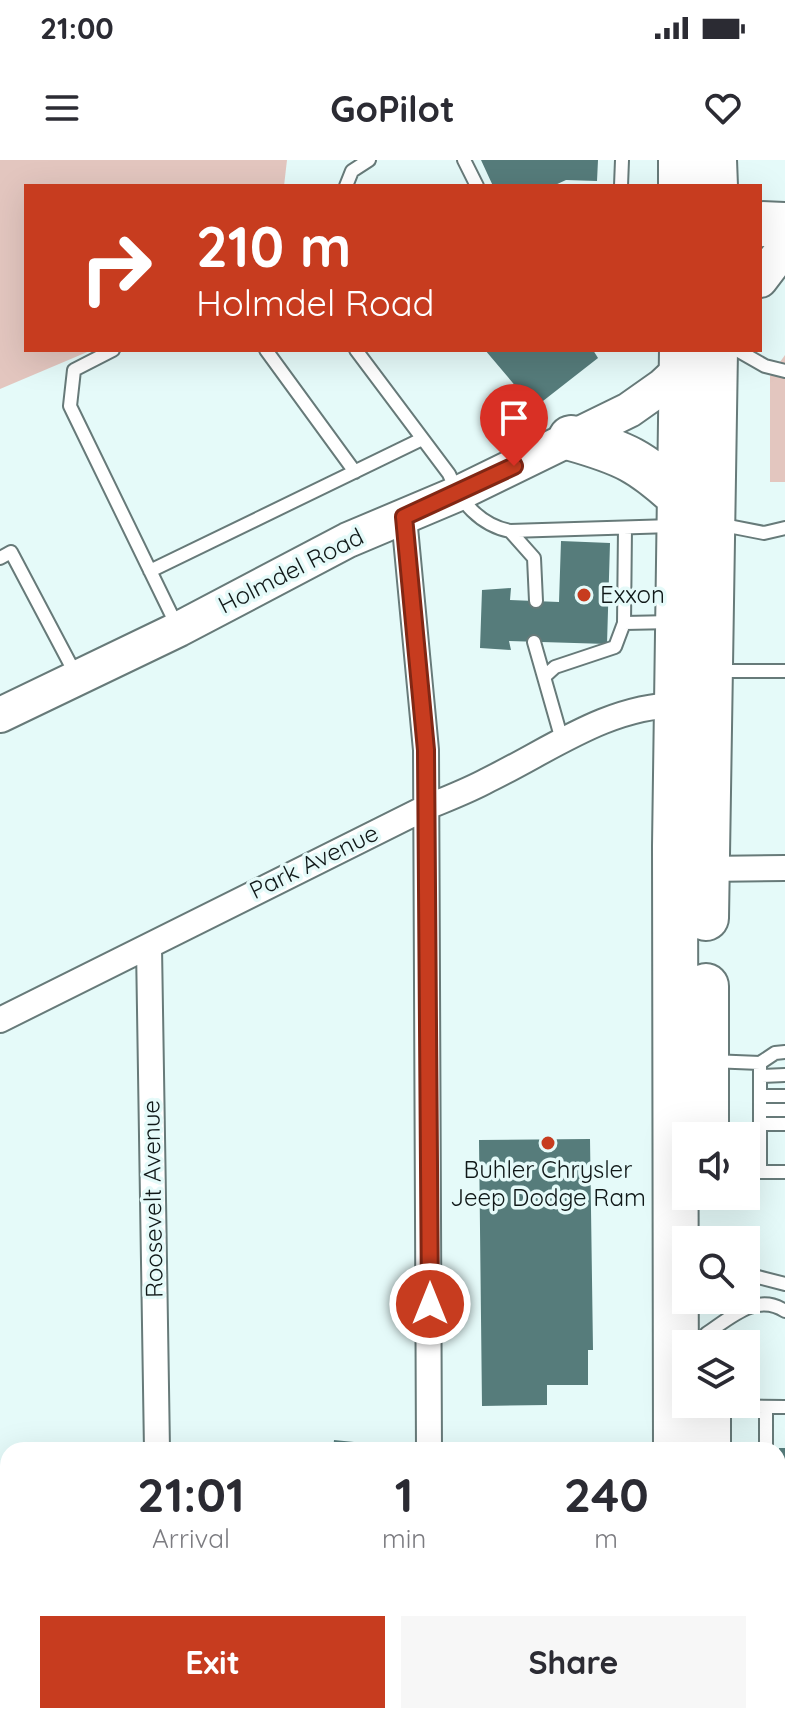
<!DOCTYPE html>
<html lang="en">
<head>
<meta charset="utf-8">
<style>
  body { margin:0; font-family:Quicksand,sans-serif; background:#f7f7f7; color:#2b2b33; height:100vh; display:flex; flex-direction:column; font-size:30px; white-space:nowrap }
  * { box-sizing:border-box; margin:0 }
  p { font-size:26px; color:#7c7c81 }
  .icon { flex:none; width:44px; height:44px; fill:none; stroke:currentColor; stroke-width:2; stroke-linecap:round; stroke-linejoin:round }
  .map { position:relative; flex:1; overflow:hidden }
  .sheet { position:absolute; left:0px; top:1282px; width:786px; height:282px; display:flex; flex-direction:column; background:#fff; border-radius:24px 24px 0 0; box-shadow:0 8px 32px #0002 }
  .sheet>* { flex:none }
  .top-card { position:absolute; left:24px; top:24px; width:738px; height:168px; border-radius:0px; box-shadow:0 8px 32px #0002; background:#c73c1f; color:#fff; overflow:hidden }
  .buttons { position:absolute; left:672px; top:962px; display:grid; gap:16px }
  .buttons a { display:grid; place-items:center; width:88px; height:88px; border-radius:0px; background:#fff; box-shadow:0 8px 32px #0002; font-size:40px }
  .pin { position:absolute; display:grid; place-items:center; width:68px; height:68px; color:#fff; margin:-82px -34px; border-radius:50% 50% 50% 0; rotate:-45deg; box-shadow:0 0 8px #0007 }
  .pin .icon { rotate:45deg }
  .me { position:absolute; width:88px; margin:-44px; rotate:0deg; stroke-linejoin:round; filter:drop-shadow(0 0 6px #0008) }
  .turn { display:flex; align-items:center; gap:28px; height:168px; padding:0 40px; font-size:36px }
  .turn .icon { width:104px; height:104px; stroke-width:2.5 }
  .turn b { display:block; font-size:56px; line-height:68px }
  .eta { display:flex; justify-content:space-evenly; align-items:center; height:136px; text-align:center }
  .eta b { font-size:48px; font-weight:800; line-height:56px }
  .button { display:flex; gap:16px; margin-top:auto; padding:16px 40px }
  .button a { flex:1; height:92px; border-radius:0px; background:#c73c1f; color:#fff; font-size:32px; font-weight:800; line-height:92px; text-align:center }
  .button a+a { background:#f7f7f7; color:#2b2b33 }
  .status { display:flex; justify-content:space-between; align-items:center; height:56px; padding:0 40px; background:#fff; direction:ltr }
  .status svg { height:22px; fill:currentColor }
  header { display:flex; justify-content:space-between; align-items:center; height:104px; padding:0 40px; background:#fff; font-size:36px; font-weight:800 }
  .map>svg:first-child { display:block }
  .green { fill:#e3c6bf }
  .building { fill:#567c7b }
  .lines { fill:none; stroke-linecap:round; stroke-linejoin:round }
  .lane-casing { stroke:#677a79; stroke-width:16 }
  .street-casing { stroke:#677a79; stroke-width:28 }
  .secondary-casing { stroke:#677a79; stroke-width:38 }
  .highway-casing { stroke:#677a79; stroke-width:48 }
  .lane { stroke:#fff; stroke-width:12 }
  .street { stroke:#fff; stroke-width:24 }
  .secondary { stroke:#fff; stroke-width:34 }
  .highway { stroke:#fff; stroke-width:44 }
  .route-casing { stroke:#812714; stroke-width:20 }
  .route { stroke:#c73c1f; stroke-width:14 }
  .poi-dot { fill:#c73c1f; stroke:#e5faf9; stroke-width:3 }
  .labels { text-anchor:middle; stroke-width:7; stroke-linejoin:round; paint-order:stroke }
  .street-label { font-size:24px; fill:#101818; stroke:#e5faf9 }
  .poi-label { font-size:24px; fill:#101818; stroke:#e5faf9; text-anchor:start }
</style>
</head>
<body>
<div class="status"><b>21:00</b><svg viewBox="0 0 49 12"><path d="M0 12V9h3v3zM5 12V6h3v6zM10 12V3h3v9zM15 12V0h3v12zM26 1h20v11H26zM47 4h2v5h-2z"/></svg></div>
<header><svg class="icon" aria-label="menu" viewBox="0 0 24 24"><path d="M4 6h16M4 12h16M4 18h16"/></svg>GoPilot<svg class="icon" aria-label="heart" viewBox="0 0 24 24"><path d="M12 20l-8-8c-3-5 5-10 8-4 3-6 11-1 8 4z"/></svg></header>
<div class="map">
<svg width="785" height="1563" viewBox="0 0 785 1563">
  <rect width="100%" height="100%" fill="#e5faf9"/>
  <path class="green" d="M0 0H287L284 26H26V190H92L0 229Z
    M785 195V322H770V216Z"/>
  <path class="building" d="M481 0H598L597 21 566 20 553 26H493Z
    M485 190H593L598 198 534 248Z
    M561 381 610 383 607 484 509 481 511 490 480 488 482 430 511 428 510 440 559 442Z
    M590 979 593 1190H588V1225H547V1245L482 1246 479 980Z
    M334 1280 354 1282 353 1290H333Z
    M779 1288H785V1314H779Z
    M0 1555 42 1556V1563H0Z
    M76 1556H120L121 1563H77Z
    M542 1556H592V1563H542Z"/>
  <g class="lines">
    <defs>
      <path id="lane" d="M464 0 477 26
        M346 26 352 11 369 0
        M621 26 622 0
        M113 190 74 210 70 246 177 466
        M266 190 355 312
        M356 190 449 314C460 342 480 365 510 371L672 366
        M737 190 765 206 785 211
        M718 364 764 373 785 368
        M625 368 624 463 673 462
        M510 371 534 398 536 441
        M0 398 11 392 76 515
        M150 411 422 279
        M534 482 544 517
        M718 511H785
        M562 580 544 517 555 507 615 487 624 463
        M711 901 760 903 775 893 785 892
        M760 903V1012
        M760 916 785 915
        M760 936H785
        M760 950H785
        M760 964H785
        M746 1012H785
        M746 1114 785 1124
        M706 1174C730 1158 757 1132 785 1151
        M716 1246 785 1247
        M766 1247V1290
        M778 1344H783
        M778 1372 785 1371
        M784 1563 785 1430"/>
      <path id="street" d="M404 357 426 590 429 1290
        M706 709 785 708
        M149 787 157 1290
        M0 860 425 648C446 639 468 631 488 620 550 590 607 546 678 545
        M0 1490 8 1488
        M430 1556V1563"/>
      <path id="secondary" d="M760 120 785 87
        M0 555 179 469 348 380 457 334 629 250 663 226 692 199"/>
      <path id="highway" d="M681 0V26
        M714 0 715 26
        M760 64 785 65
        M571 278C624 293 641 301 682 339
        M706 758 715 190
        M706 976V826
        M676 1290 675 686 682 190
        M708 1290V1244
        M707 1556V1563"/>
    </defs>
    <use href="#lane" class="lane-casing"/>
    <use href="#street" class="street-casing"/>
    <use href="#secondary" class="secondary-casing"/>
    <use href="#highway" class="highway-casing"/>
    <use href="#lane" class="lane"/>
    <use href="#street" class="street"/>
    <use href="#secondary" class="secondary"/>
    <use href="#highway" class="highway"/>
  </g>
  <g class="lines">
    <defs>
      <path id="route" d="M430 1144 426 590 404 357 514 306"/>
    </defs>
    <use href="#route" class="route-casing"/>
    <use href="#route" class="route"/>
  </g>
  <g class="poi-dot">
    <circle cx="584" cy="435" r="8"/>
    <circle cx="548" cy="983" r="8"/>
  </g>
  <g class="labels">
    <g class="street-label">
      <text transform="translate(291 411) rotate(-27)" y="8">Holmdel Road</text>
      <text transform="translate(314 702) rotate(-26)" y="8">Park Avenue</text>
      <text transform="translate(153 1039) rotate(-91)" y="8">Roosevelt Avenue</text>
    </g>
    <g class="poi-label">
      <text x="600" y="443">Exxon</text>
      <text x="548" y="1018" text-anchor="middle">Buhler Chrysler<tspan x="548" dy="28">Jeep Dodge Ram</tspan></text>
    </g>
  </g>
</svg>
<div class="buttons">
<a><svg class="icon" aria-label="sound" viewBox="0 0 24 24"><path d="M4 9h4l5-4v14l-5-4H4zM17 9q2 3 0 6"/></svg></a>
<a><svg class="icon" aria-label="search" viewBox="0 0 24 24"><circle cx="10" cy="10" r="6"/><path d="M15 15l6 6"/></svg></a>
<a><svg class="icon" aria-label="layers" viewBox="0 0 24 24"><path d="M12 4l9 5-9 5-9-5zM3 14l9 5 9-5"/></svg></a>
</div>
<div class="pin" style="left:514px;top:306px;background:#d93025"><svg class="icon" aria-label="arrive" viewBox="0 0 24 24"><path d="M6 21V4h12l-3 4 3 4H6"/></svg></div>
<svg class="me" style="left:430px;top:1144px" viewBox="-20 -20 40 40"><circle r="17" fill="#c73c1f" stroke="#fff" stroke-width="3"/><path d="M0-11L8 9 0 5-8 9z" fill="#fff"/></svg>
<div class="top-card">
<div class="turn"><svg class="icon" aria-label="right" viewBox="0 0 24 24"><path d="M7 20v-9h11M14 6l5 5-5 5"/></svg><div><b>210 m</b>Holmdel Road</div></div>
</div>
<section class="sheet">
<div class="eta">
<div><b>21:01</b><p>Arrival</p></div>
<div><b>1</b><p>min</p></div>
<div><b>240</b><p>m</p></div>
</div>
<div class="button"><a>Exit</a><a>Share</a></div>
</section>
</div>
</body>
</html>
